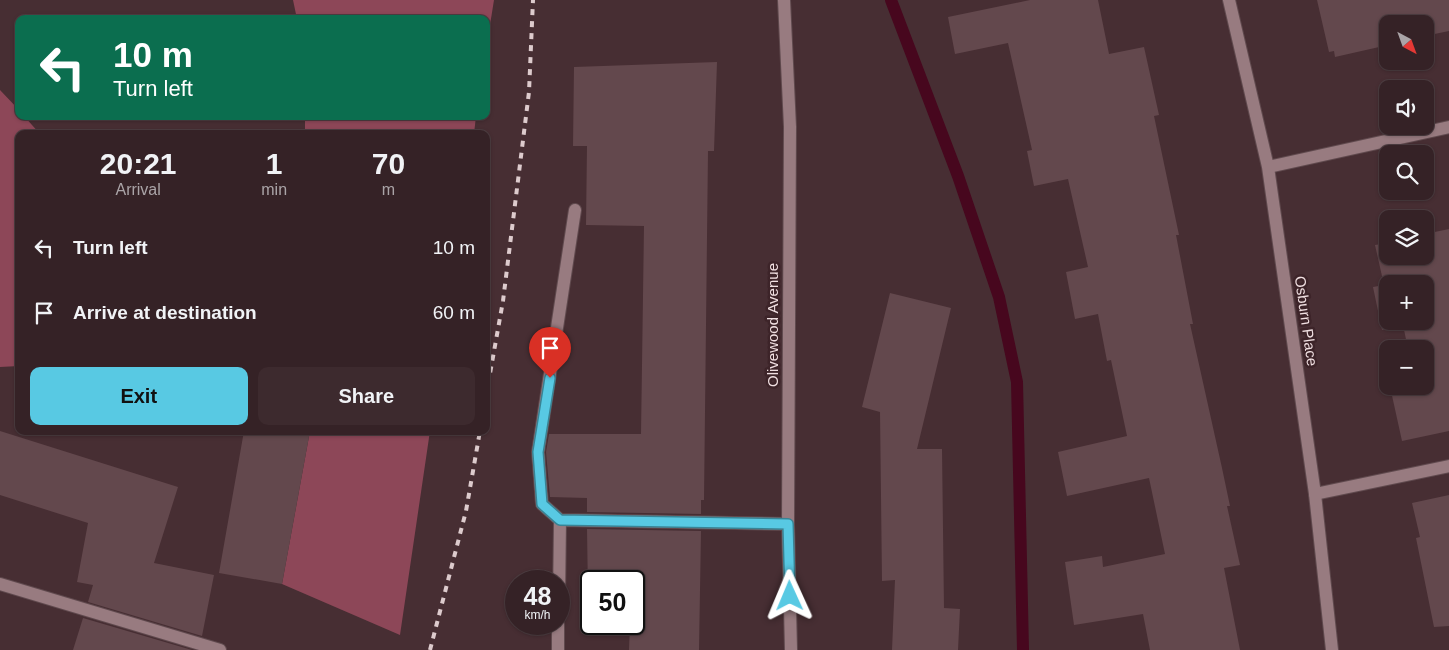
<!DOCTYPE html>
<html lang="en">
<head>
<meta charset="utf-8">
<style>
  body { margin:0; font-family:Arial,sans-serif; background:#3d2a2e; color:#f1f3f6; height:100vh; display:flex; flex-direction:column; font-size:19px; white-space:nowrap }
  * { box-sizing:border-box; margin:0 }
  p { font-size:16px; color:#aaa4a7 }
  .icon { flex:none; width:28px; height:28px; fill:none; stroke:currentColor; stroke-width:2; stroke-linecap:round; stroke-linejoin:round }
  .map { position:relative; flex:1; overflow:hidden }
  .drawer { position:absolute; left:15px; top:130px; width:475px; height:305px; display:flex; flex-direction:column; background:#352226; border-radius:10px; box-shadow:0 1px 4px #0004,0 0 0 1px #4f3f43 }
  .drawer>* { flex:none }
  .banner { position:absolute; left:15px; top:15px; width:475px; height:105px; border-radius:10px; box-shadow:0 1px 4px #0004,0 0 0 1px #4f3f43; background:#0b6e4f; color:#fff; overflow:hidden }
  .needle { width:32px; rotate:139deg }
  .buttons { position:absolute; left:1379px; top:15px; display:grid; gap:10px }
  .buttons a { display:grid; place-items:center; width:55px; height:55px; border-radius:10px; background:#352226; box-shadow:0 1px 4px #0004,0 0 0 1px #4f3f43; font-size:25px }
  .speed { position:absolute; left:505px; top:570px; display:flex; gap:10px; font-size:25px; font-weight:700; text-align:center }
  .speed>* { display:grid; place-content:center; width:65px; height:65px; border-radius:50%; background:#352226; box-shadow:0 1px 4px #0004,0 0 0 1px #4f3f43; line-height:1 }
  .speed small { font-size:12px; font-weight:400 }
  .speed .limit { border:2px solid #111; border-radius:8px; background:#fff; color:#111 }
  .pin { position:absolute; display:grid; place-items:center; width:42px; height:42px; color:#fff; margin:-51px -21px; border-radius:50% 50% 50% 0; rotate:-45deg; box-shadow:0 0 5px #0007 }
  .pin .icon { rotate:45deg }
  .me { position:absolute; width:55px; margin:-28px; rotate:359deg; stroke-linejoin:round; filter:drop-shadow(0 0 4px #0008) }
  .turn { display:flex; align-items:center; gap:18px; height:105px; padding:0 15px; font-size:22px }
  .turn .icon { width:65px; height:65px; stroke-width:2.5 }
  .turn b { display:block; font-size:35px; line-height:42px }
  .eta { display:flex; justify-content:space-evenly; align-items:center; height:85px; text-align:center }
  .eta b { font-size:30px; font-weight:600; line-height:35px }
  .action { display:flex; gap:10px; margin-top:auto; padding:10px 15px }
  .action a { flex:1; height:58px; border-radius:10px; background:#58c9e3; color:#111; font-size:20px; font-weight:600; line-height:58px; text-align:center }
  .action a+a { background:#3d2a2e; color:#f1f3f6 }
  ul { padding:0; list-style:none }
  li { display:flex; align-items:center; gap:15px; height:65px; padding:0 15px }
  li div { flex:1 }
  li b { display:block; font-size:19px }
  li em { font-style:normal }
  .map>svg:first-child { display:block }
  .green { fill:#8d4758 }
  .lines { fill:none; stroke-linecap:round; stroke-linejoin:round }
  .stream { stroke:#47071e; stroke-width:12 }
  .building { fill:#63484d; fill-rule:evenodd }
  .service-casing { stroke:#604a4e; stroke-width:14 }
  .minor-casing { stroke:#604a4e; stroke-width:14 }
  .secondary-casing { stroke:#604a4e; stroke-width:14 }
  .service { stroke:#987b80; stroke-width:12 }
  .minor { stroke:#987b80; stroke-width:12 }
  .secondary { stroke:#987b80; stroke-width:12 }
  .rail { stroke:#ddcbcd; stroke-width:4; stroke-dasharray:6 6; stroke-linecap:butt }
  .route-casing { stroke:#398394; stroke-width:12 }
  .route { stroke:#58c9e3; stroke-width:9 }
  .labels { text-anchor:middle; stroke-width:5; stroke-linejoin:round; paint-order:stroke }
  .street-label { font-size:15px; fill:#f0dfe1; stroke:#3d2429 }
</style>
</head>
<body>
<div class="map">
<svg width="1449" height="650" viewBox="0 0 1449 650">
  <rect width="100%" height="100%" fill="#472e33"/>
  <path class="green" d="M293 0H494L486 50V19H297Z
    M0 90 19 110V116H24L40 134H19V366L0 367Z
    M305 116H476L474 134H305Z
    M310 431H430L400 635 282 584Z"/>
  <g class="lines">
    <path class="stream" d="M891 0 958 176 999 297 1017 382 1023 650"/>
  </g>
  <path class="building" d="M1030 0H1098L1109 54 1144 47 1159 115 1154 116 1179 235H1176L1193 324H1190L1222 468 1230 506H1227L1240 565 1224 568 1240 650H1150L1143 614 1074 625 1065 562 1102 556 1103 567 1165 554 1149 478 1067 496 1058 452 1127 436 1111 360 1107 361 1098 314 1075 319 1066 272 1088 267 1068 179 1034 186 1027 151 1032 150 1008 43 955 54 948 17Z
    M1317 0H1449V31L1425 36V24H1388V45L1335 57 1334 51 1329 52Z
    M717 62 714 151H708L704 500H701V514L587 512V498L550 497 546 452 549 434H641L644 226 586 225 587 146H573L574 67Z
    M1449 229V431L1402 441 1391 391 1413 386H1425V349H1408L1403 325 1382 330 1373 287 1384 285 1375 245 1388 243V256H1425V234ZM1388 284H1425V321H1388Z
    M890 293 951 308 917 449H942L944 608 960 609 958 650H892L895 580 882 581 880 412 862 407Z
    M0 431 178 487 154 563 214 575 202 636 88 602 93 585 77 582 88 523 0 495Z
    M244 431H310L282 584 219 573Z
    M1449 495V626L1434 627 1416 538 1420 537 1412 503Z
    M587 529 701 531 699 650H629L630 624H634V581H591V594H588Z
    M83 618 192 650H73Z"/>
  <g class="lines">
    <defs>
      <path id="service" d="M1315 494 1449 466
        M560 520 542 504 538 452 575 210
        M0 584 220 650
        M559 600 560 520 788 524
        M558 650V624"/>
      <path id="minor" d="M1229 0 1268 167 1315 494 1332 650
        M1268 167 1449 127"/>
      <path id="secondary" d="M784 0 790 127 788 524 791 650"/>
    </defs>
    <use href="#service" class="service-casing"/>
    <use href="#minor" class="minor-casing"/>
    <use href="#secondary" class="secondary-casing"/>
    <use href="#service" class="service"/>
    <use href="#minor" class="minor"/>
    <use href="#secondary" class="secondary"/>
    <path class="rail" d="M486 396 503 301 529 92 533 0
      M430 650 466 511 480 431"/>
  </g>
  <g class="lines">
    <defs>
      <path id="route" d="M550 378 538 452 542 504 560 520 788 524 790 596"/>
    </defs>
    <use href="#route" class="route-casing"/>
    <use href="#route" class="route"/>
  </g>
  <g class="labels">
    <g class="street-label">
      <text transform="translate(1306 321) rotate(82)" y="5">Osburn Place</text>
      <text transform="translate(773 325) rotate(-90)" y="5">Olivewood Avenue</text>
    </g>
  </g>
</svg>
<div class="buttons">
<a><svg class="needle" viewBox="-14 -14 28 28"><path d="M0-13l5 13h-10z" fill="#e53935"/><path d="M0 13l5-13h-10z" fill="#aaa4a7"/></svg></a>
<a><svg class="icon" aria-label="sound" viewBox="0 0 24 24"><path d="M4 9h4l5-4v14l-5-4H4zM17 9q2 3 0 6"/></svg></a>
<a><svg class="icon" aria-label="search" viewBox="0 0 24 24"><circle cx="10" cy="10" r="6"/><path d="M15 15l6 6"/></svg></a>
<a><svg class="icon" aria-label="layers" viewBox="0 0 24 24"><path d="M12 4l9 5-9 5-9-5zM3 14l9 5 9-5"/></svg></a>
<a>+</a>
<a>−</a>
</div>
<div class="speed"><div>48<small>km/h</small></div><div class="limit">50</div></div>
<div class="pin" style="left:550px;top:378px;background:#d93025"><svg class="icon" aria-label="arrive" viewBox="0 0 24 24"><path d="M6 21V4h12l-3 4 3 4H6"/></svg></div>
<svg class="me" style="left:790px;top:596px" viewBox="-20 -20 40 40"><path d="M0-17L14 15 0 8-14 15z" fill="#58c9e3" stroke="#fff" stroke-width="4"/></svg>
<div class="banner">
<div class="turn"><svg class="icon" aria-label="left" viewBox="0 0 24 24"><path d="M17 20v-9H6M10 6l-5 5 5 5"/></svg><div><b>10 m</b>Turn left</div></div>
</div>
<section class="drawer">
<div class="eta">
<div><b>20:21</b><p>Arrival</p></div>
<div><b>1</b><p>min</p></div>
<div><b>70</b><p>m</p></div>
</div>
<ul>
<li><svg class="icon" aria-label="left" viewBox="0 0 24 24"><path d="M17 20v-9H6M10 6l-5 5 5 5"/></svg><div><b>Turn left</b></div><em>10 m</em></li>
<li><svg class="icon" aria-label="arrive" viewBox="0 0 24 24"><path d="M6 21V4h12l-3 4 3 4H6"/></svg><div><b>Arrive at destination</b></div><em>60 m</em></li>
</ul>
<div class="action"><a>Exit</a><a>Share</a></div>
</section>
</div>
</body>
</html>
